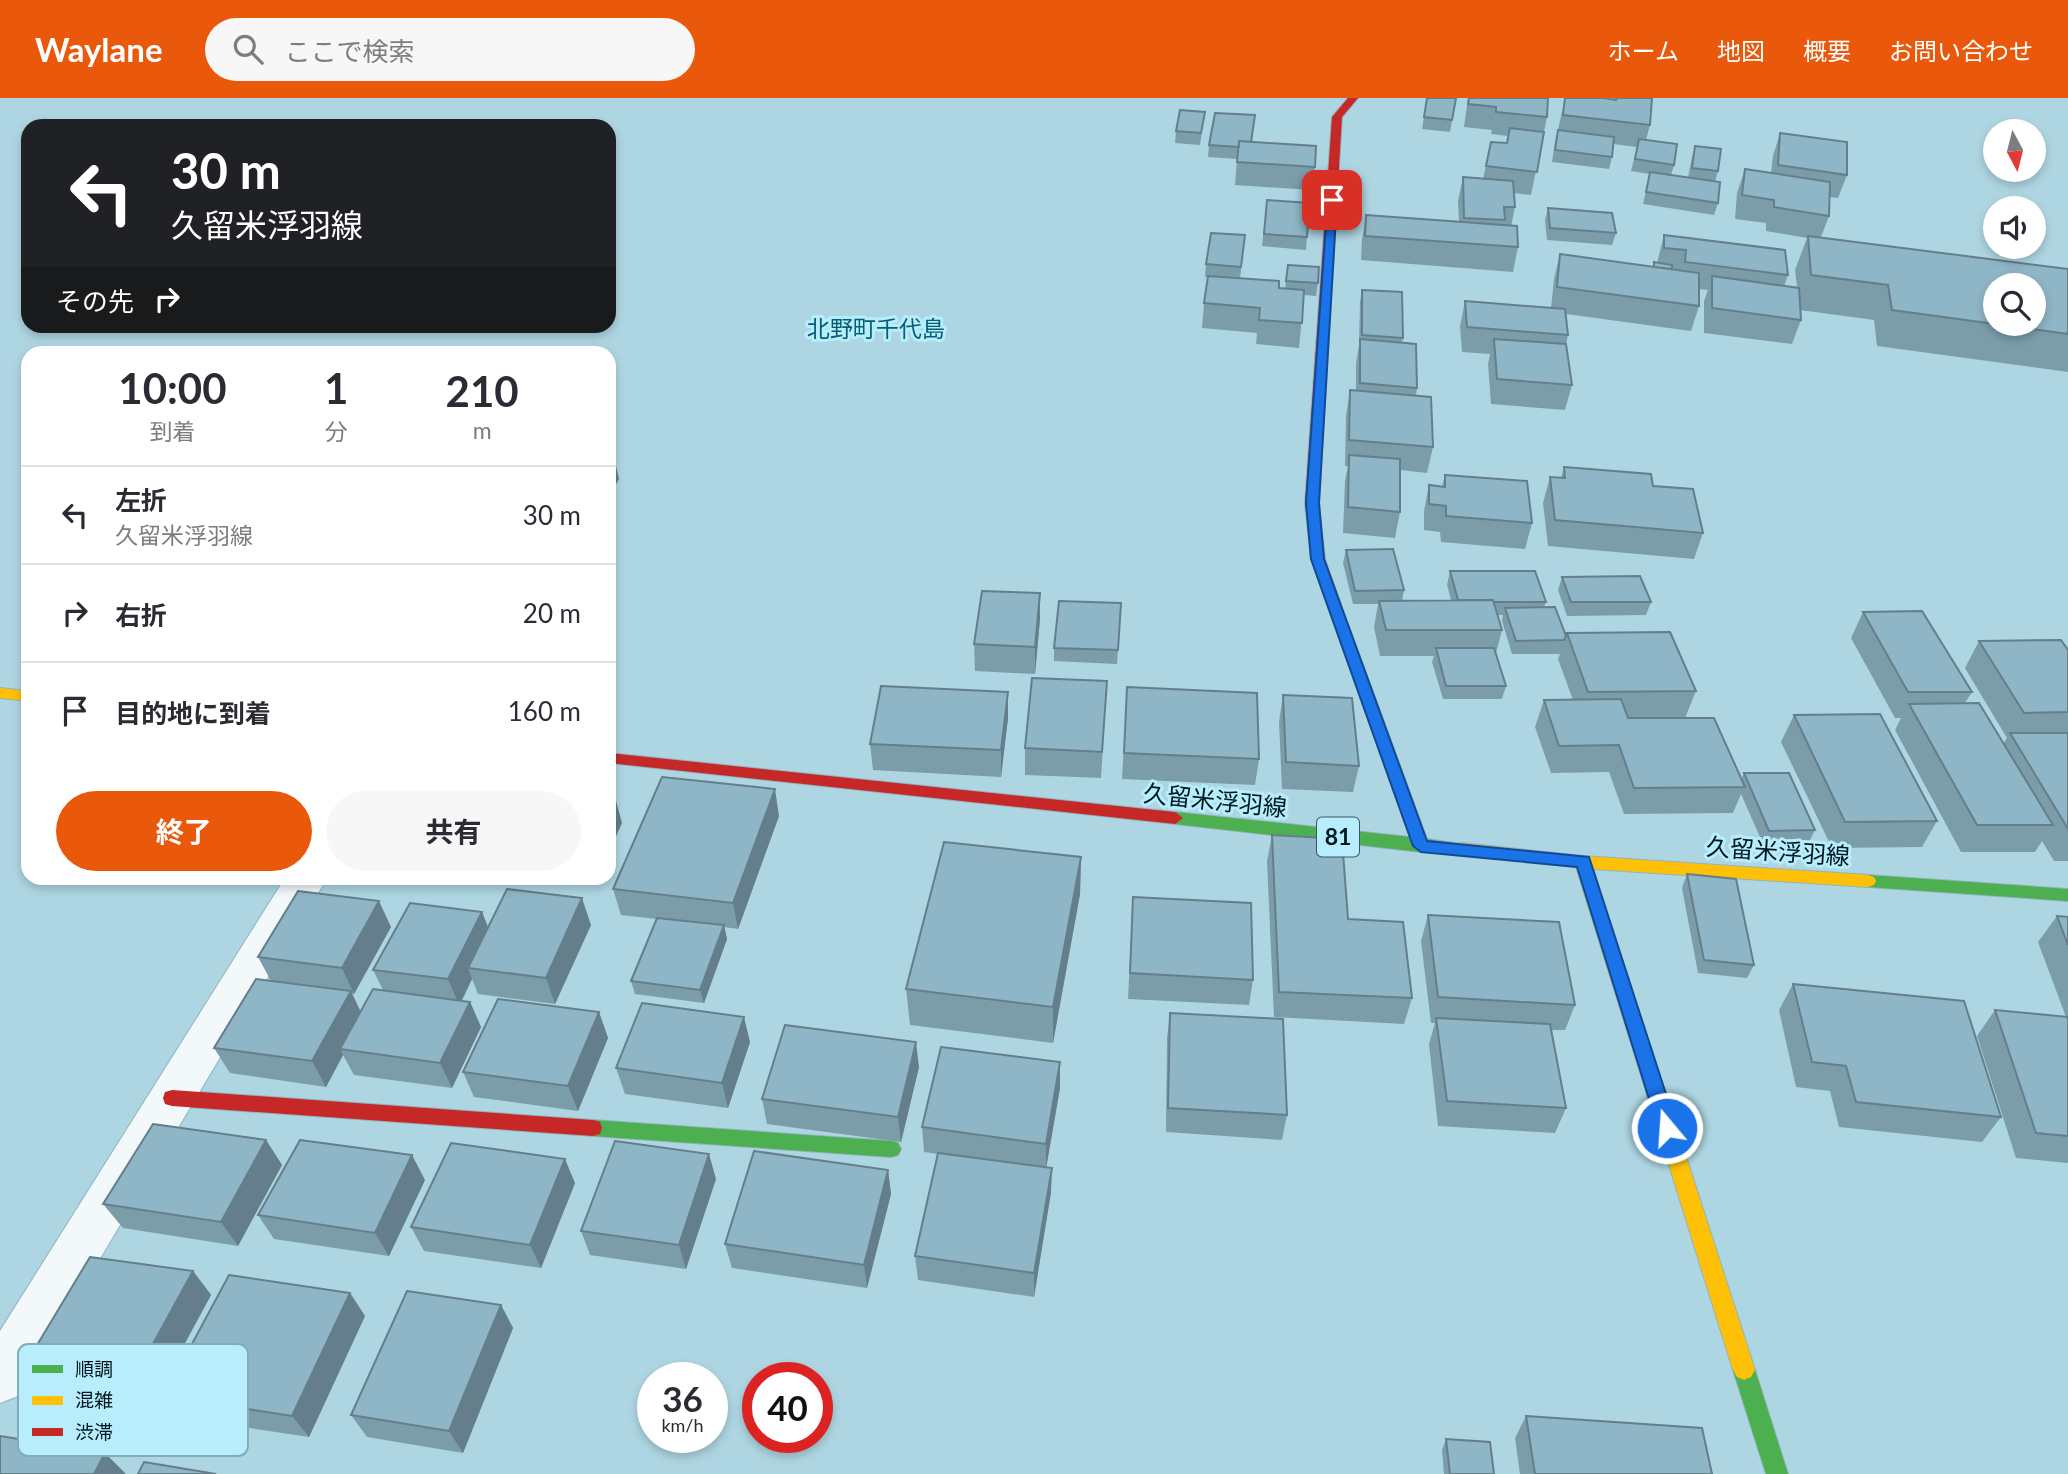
<!DOCTYPE html>
<html lang="ja">
<head>
<meta charset="utf-8">
<style>
  body { margin:0; font-family:Lato,"Noto Sans JP",sans-serif; background:#f7f7f7; color:#2b2b33; height:100vh; display:flex; flex-direction:column; font-size:26px; white-space:nowrap }
  * { box-sizing:border-box; margin:0 }
  p { font-size:23px; color:#7c7c81 }
  .icon { flex:none; width:38px; height:38px; fill:none; stroke:currentColor; stroke-width:2; stroke-linecap:round; stroke-linejoin:round }
  .map { position:relative; flex:1; overflow:hidden }
  .drawer { position:absolute; left:21px; top:248px; width:595px; height:539px; display:flex; flex-direction:column; background:#fff; border-radius:21px; box-shadow:0 4px 10px #0003 }
  .drawer>* { flex:none }
  .top-card { position:absolute; left:21px; top:21px; width:595px; height:214px; border-radius:21px; box-shadow:0 4px 10px #0003; background:#202124; color:#fff; overflow:hidden }
  .needle { width:46px; rotate:173deg }
  .fabs { position:absolute; left:1983px; top:21px; display:grid; gap:14px }
  .fabs a { display:grid; place-items:center; width:63px; height:63px; border-radius:50%; background:#fff; box-shadow:0 4px 10px #0003; font-size:35px }
  .speed { position:absolute; left:637px; top:1264px; display:flex; gap:14px; font-size:35px; font-weight:700; text-align:center }
  .speed>* { display:grid; place-content:center; width:91px; height:91px; border-radius:50%; background:#fff; box-shadow:0 4px 10px #0003; line-height:1 }
  .speed small { font-size:18px; font-weight:400 }
  .speed .limit { border:10px solid #d22; background:#fff; color:#111 }
  .pin { position:absolute; display:grid; place-items:center; width:60px; height:60px; color:#fff; margin:-30px; border-radius:14px; box-shadow:0 4px 10px #0006 }
  .me { position:absolute; width:77px; margin:-38px; rotate:342deg; stroke-linejoin:round; filter:drop-shadow(0 0 5px #0008) }
  .turn { display:flex; align-items:center; gap:24px; height:147px; padding:0 35px; font-size:32px }
  .turn .icon { width:91px; height:91px; stroke-width:2.5 }
  .turn b { display:block; font-size:49px; line-height:60px }
  .then { display:flex; align-items:center; height:66px; padding:0 35px; background:#0003; gap:14px; font-size:26px }
  .eta { display:flex; justify-content:space-evenly; align-items:center; height:119px; text-align:center }
  .eta b { font-size:42px; font-weight:700; line-height:49px }
  .action { display:flex; gap:14px; margin-top:auto; padding:14px 35px }
  .action a { flex:1; height:80px; border-radius:42px; background:#ea580c; color:#fff; font-size:28px; font-weight:700; line-height:80px; text-align:center }
  .action a+a { background:#f7f7f7; color:#2b2b33 }
  ul { padding:0; list-style:none }
  li { display:flex; align-items:center; gap:21px; height:98px; padding:0 35px; border-top:2px solid #e1e1e2 }
  li div { flex:1 }
  li b { display:block; font-size:26px }
  li em { font-style:normal }
  header { display:flex; align-items:center; gap:42px; box-sizing:border-box; height:98px; padding:0 35px; background:#ea580c; color:#fff }
  header strong { font-size:33px }
  nav { display:flex; gap:38px; margin-inline-start:auto; font-size:24px }
  .search { width:490px; height:63px; background:#f7f7f7; display:flex; align-items:center; gap:18px; box-sizing:border-box; padding:0 24px; border-radius:38px; color:#7c7c81; font-size:26px }
  .map>svg:first-child { display:block }
  .lines { fill:none; stroke-linecap:round; stroke-linejoin:round }
  .street-casing { stroke:#90b4be; stroke-width:2 }
  .fast-casing { stroke:#90b4be; stroke-width:2 }
  .slow-casing { stroke:#90b4be; stroke-width:2 }
  .jam-casing { stroke:#90b4be; stroke-width:2 }
  .street { fill:#f3f9fb; fill-rule:evenodd }
  .fast { fill:#4caf50; fill-rule:evenodd }
  .slow { fill:#ffc107; fill-rule:evenodd }
  .jam { fill:#c62828; fill-rule:evenodd }
  .wall { fill:#7b9daa }
  .shaded-wall { fill:#647f8b }
  .building { fill:#8fb6c6; stroke:#647f8b; stroke-width:2; fill-rule:evenodd }
  .route { fill:#1a73e8; stroke:#114b97; stroke-width:2 }
  .labels { text-anchor:middle; stroke-width:6; stroke-linejoin:round; paint-order:stroke }
  .far-quarter-label { font-size:23px; fill:#045f72; stroke:#b7edfd }
  .shield { fill:#b7edfd; stroke:#375862; stroke-width:2 }
  .shield-label { font-size:23px; font-weight:bold; fill:#001820 }
  .street-label { font-size:24px; fill:#001820; stroke:#b7edfd }
  .key { fill:#b7edfd; stroke:#80adbb; stroke-width:2 }
  .key-label { font-size:19px; fill:#001820 }
</style>
</head>
<body>
<header>
<strong>Waylane</strong>
<div class="search"><svg class="icon" aria-label="search" viewBox="0 0 24 24"><circle cx="10" cy="10" r="6"/><path d="M15 15l6 6"/></svg>ここで検索</div>
<nav><a>ホーム</a><a>地図</a><a>概要</a><a>お問い合わせ</a></nav>
</header>
<div class="map">
<svg width="2068" height="1376" viewBox="0 0 2068 1376">
  <rect width="100%" height="100%" fill="#aed6e2"/>
  <g class="lines">
    <defs>
      <path id="street" d="M285 780H327L18 1298 0 1305V1233Z"/>
      <path id="fast" d="M1337 510 1344 515 1427 741 1468 747 1470 751 1468 755 1421 754 1175 726 1167 720 1175 714 1410 739 1330 515Z
        M1868 777 2068 791V803L1868 789 1862 787 1860 783 1862 779Z
        M593 1022 891 1043 898 1045 901 1051 898 1057 891 1059 593 1038 586 1036 584 1030 586 1024Z
        M1744 1262 1751 1265 1755 1272 1788 1376H1766L1733 1272 1737 1265Z"/>
      <path id="slow" d="M0 590 28 593V603L0 600Z
        M1462 745 1583 758 1868 777 1874 779 1876 783 1874 787 1868 789 1593 771 1755 1272 1751 1279 1744 1282 1737 1279 1733 1272 1576 769 1462 757 1456 755 1454 751 1456 747Z"/>
      <path id="jam" d="M1348 0H1358L1342 19 1319 405 1325 461 1344 515 1337 520 1330 515 1311 461 1305 405 1332 19Z
        M609 655 1175 714 1183 720 1175 726 609 665Z
        M172 992 593 1022 600 1024 602 1030 600 1036 593 1038 172 1008 165 1006 163 1000 165 994Z"/>
    </defs>
    <use href="#street" class="street-casing"/>
    <use href="#fast" class="fast-casing"/>
    <use href="#slow" class="slow-casing"/>
    <use href="#jam" class="jam-casing"/>
    <use href="#street" class="street"/>
    <use href="#fast" class="fast"/>
    <use href="#slow" class="slow"/>
    <use href="#jam" class="jam"/>
  </g>
  <path class="wall" d="M1427 0H1456L1450 34 1422 31Z
    M1468 0H1548L1547 19 1531 97 1514 95 1515 109 1511 128 1518 149 1513 174 1361 162 1362 141 1366 117 1459 124 1458 103 1463 79 1483 81 1491 44 1507 45 1508 38 1491 36 1492 32 1464 29Z
    M1565 0 1613 1V0H1652L1650 27 1646 42 1674 67 1671 77 1688 80 1692 59 1695 48 1718 73 1715 84 1718 105 1714 117 1643 106 1650 76 1631 73 1637 49 1613 46 1612 59 1609 71 1552 64 1555 44 1558 32Z
    M1205 14 1200 47 1175 45 1176 33Z
    M1780 35 1847 77 1838 100 1830 99 1829 118 1821 139 2068 171V274L1877 248 1874 222 1800 212 1801 222 1792 246 1704 235V203L1708 192 1699 191V208L1691 233 1566 216 1568 237 1566 247 1572 287 1565 312 1491 306 1488 266 1490 256 1462 254 1460 228 1465 203 1551 210 1554 181 1560 156 1653 169 1654 164 1657 165 1664 137 1788 177 1784 188 1797 189 1795 172 1807 140 1766 133V125L1735 121 1737 95 1745 71 1771 75 1773 58Z
    M1252 44 1315 69 1312 92 1235 87 1237 61 1208 59 1209 47Z
    M1267 102 1307 139 1306 152 1262 148Z
    M1548 110 1616 135 1612 147 1547 142 1545 122Z
    M1245 137 1240 181 1279 190 1285 191 1288 167 1318 185 1316 198 1304 197 1299 250 1256 246 1257 235 1202 230 1204 205 1208 179H1205L1206 166Z
    M1362 192 1403 240 1402 245 1417 290 1416 297 1433 349 1427 375 1400 372V414L1395 440 1343 435 1345 383 1348 368H1345L1346 318 1350 292 1356 293V266L1359 247 1360 204Z
    M1564 369 1653 388 1703 435 1694 461 1548 448 1543 405 1550 379 1561 380Z
    M1445 377 1532 425 1525 451 1441 444 1440 434 1424 432V413L1429 387 1442 388Z
    M1346 452 1404 492 1402 503 1451 502 1447 487 1450 473 1546 504 1544 509 1566 538 1567 535 1696 593 1685 620 1741 682 1744 675 1815 732 1808 746H1763L1741 696 1733 715 1624 716 1609 674 1551 675 1535 629 1544 602H1573L1558 561 1560 556H1512L1502 523 1503 517H1498L1502 532 1496 555 1506 588 1502 601H1443L1432 564 1434 558H1380L1374 529 1378 506H1353L1343 465Z
    M1562 479 1651 504 1646 517 1567 518 1558 492Z
    M1040 495V521L1035 576 975 573 974 546Z
    M1121 505 1117 566 1054 563V550Z
    M1863 514 1972 594 1965 605 2003 646 2007 640 1965 570 1979 543 2068 552V763H2054L2042 743 2035 754H1961L1895 632 1901 620H1895L1851 540Z
    M1107 583 1101 680 1025 677V650Z
    M1127 589 1259 661 1255 687 1122 681Z
    M1008 594V620L1001 679 873 672 870 646Z
    M1283 597 1359 668 1353 694 1282 691 1279 624Z
    M1794 617 1937 723 1922 749 1832 750 1781 644Z
    M779 718 738 831 724 829 727 841 704 905 635 896 631 883 657 821 621 817 613 791Z
    M1272 737 1348 821 1412 900 1404 926 1274 919 1267 763Z
    M1081 759 1080 796 1053 945 910 927 906 891Z
    M1687 776 1754 867 1747 880 1698 875 1682 790Z
    M1133 799 1253 882 1249 907 1128 901Z
    M482 814 488 829 591 827 555 906 478 896 472 881 462 903 470 904 481 929 452 990 354 977 343 957 326 989 230 975 214 950 271 883 258 859 391 829 354 896H352L361 914 383 892 373 872Z
    M1428 817 1575 907 1565 932H1551L1566 1010 1555 1035 1438 1028 1429 946 1435 925H1431L1421 843Z
    M2057 818 2068 819V1065L2016 1060 1977 938 1995 912 2066 919 2038 844Z
    M1793 886 2001 1019 1982 1044 1839 1029 1830 993 1796 989 1779 912Z
    M599 914 608 940 578 1013 474 999 463 974Z
    M1170 915 1287 1017 1282 1042 1166 1034 1167 940Z
    M750 944 728 1010 625 996 616 970Z
    M1060 964V990L1046 1069 1051 1094 1034 1199 918 1182 915 1158 938 1056 924 1054 922 1029Z
    M919 969 901 1044 767 1026 762 1001Z
    M266 1042 282 1067 238 1148 123 1130 103 1106Z
    M888 1072 891 1096 867 1190 732 1170 725 1146Z
    M716 1081 686 1171 590 1157 581 1133Z
    M425 1082 389 1158 274 1141 258 1117Z
    M575 1085 541 1170 424 1153 411 1129Z
    M193 1173 211 1197 152 1306 48 1289 25 1267Z
    M350 1195 365 1218 309 1339 184 1320 164 1298Z
    M501 1207 513 1230 463 1355 367 1339 351 1317Z
    M1526 1318 1712 1376H1520L1515 1340Z
    M1446 1341 1494 1376H1444L1442 1352Z"/>
  <path class="shaded-wall" d="M613 355 619 381 609 399V362Z
    M1040 495V521L1035 576V549Z
    M1008 594V620L1001 679V652Z
    M775 691 779 718 738 831 733 805Z
    M615 699 622 725 609 754V712Z
    M1081 759 1080 796 1053 945V909Z
    M582 800 591 827 555 906 546 880Z
    M379 803 391 829 354 896 342 870Z
    M482 814 492 840 468 870 472 881 459 907 448 881Z
    M724 827 727 841 704 905 700 892Z
    M351 893 363 919 340 951 343 957 326 989 312 963Z
    M470 904 481 929 452 990 440 965Z
    M599 914 608 940 578 1013 568 988Z
    M744 919 750 944 728 1010 722 985Z
    M916 944 919 969 901 1044 898 1019Z
    M1060 964V990L1046 1071V1046Z
    M266 1042 282 1067 238 1148 221 1124Z
    M709 1056 716 1081 686 1171 679 1147Z
    M412 1057 425 1082 389 1158 375 1135Z
    M565 1061 575 1085 541 1170 530 1147Z
    M1052 1070 1051 1094 1034 1199V1175Z
    M888 1072 891 1096 867 1190 864 1167Z
    M193 1173 211 1197 152 1306 132 1284Z
    M350 1195 365 1218 309 1339 292 1318Z
    M501 1207 513 1230 463 1355 449 1333Z
    M105 1355 126 1376H94Z"/>
  <path class="building" d="M1427 0H1456L1452 22 1424 19Z
    M1469 0H1548L1547 19 1496 14V9L1468 6Z
    M1565 0H1603L1616 2 1617 0H1652L1650 27 1563 17Z
    M1180 12 1205 14 1201 35 1176 33Z
    M1215 15 1255 17 1251 44 1239 43V49L1209 47Z
    M1510 30 1544 34 1537 74 1486 68 1491 44 1507 45Z
    M1558 32 1614 39 1612 59 1555 52Z
    M1780 35 1847 44V77L1778 67Z
    M1639 41 1677 46 1674 67 1635 61Z
    M1239 43 1316 48 1315 69 1237 64Z
    M1695 48 1721 51 1718 73 1692 70Z
    M1745 71 1830 84 1829 118 1774 109V102L1742 97Z
    M1650 74 1720 84 1718 105 1646 94Z
    M1463 79 1513 83 1515 109H1504L1505 122 1464 120Z
    M1267 102 1310 105 1307 139 1264 136Z
    M1548 110 1612 115 1616 135 1550 130Z
    M1366 117 1517 128 1518 149 1365 138Z
    M1211 135 1245 137 1241 169 1206 166Z
    M1664 137 1785 152 1788 177 1685 164 1686 152 1664 150Z
    M1808 138 2068 171V236L1892 212 1888 187 1811 177ZM1995 187H2034V226H1995Z
    M1560 156 1699 175V208L1557 189Z
    M1654 164 1672 167V171L1654 169Z
    M1288 167 1319 169 1318 185 1286 183Z
    M1208 178 1279 183V190L1304 192 1302 225 1259 222 1260 210 1204 205Z
    M1712 178 1799 190 1801 222 1712 210Z
    M1362 192 1402 194 1403 240 1362 237Z
    M1465 203 1565 211 1568 237 1467 229Z
    M1360 241 1416 246 1417 290 1360 285Z
    M1494 241 1566 246 1572 287 1497 281Z
    M1350 292 1431 299 1433 349 1349 342Z
    M1349 357 1400 361V414L1348 409Z
    M1564 369 1651 376 1653 388 1693 391 1703 435 1555 422 1550 379 1565 380Z
    M1445 377 1527 383 1532 425 1446 418V408L1429 406V387L1445 389Z
    M1393 451 1404 492 1355 493 1346 452Z
    M1450 473H1535L1546 504H1494L1493 502H1458Z
    M1640 478 1651 504H1571L1562 479Z
    M982 493 1040 495 1035 549 974 546Z
    M1493 502 1502 532H1386L1379 503Z
    M1059 503 1121 505 1118 552 1054 550Z
    M1555 509 1566 538 1564 542 1516 543 1505 510Z
    M1922 513 1972 594H1908L1863 514Z
    M1670 534 1696 593 1588 594 1567 535Z
    M2061 542 2068 552V614L2024 615 1979 543Z
    M1436 550H1494L1506 588H1446Z
    M1032 580 1107 583 1102 654 1025 650Z
    M881 588 1008 594 1001 652 870 646Z
    M1127 589 1257 595 1259 661 1124 655Z
    M1283 597 1352 600 1359 668 1286 664Z
    M1621 601 1628 620H1714L1745 689 1634 690 1619 647 1559 648 1544 602Z
    M1979 605 2053 727H1977L1909 606Z
    M1880 616 1937 723 1845 724 1794 617Z
    M2010 635H2068V731Z
    M1744 675H1789L1815 732 1769 733Z
    M662 679 775 691 733 805 613 791Z
    M609 698 615 699 609 712Z
    M1272 737 1342 741 1348 821 1403 824 1412 900 1279 894Z
    M944 744 1081 759 1053 909 906 891Z
    M1687 776 1736 781 1754 867 1704 862Z
    M507 791 582 800 546 880 468 870Z
    M298 793 379 803 342 870 258 859Z
    M1133 799 1251 805 1253 882 1130 875Z
    M410 805 482 814 448 881 373 872Z
    M1428 817 1559 824 1575 907 1438 899Z
    M2057 818 2068 819V847Z
    M657 820 724 827 700 892 631 883Z
    M256 881 351 893 312 963 214 950Z
    M1793 886 1964 903 2001 1019 1856 1004 1846 968 1812 964Z
    M373 891 470 904 440 965 340 951Z
    M498 901 599 914 568 988 463 974Z
    M642 905 744 919 722 985 616 970Z
    M1995 912 2068 919V1038L2036 1035Z
    M1170 915 1283 921 1287 1017 1168 1010Z
    M1436 920 1550 926 1566 1010 1447 1003Z
    M785 927 916 944 898 1019 762 1001Z
    M941 949 1060 964 1046 1046 922 1029Z
    M153 1026 266 1042 221 1124 103 1106Z
    M300 1042 412 1057 375 1135 258 1117Z
    M615 1043 709 1056 679 1147 581 1133Z
    M451 1045 565 1061 530 1147 411 1129Z
    M754 1053 888 1072 864 1167 725 1146Z
    M938 1055 1052 1070 1034 1175 915 1158Z
    M90 1159 193 1173 132 1284 25 1267Z
    M229 1177 350 1195 292 1318 164 1298Z
    M407 1193 501 1207 449 1333 351 1317Z
    M1526 1318 1702 1330 1712 1376H1535Z
    M0 1338 105 1355 94 1376H0Z
    M1446 1341 1490 1344 1494 1376H1450Z
    M144 1364 216 1376H138Z"/>
  <path class="route" d="M1328 99 1337 102 1319 405 1324 461 1427 743 1589 759 1677 1030 1674 1036 1667 1038 1661 1036 1658 1030 1577 769 1421 754 1413 748 1311 461 1306 405Z"/>
  <g class="labels">
    <g class="far-quarter-label">
      <text x="876" y="239">北野町千代島</text>
    </g>
    <rect class="shield" x="1317" y="719.5" width="42" height="39" rx="5"/>
    <g class="shield-label">
      <text x="1338" y="747">81</text>
    </g>
    <g class="street-label">
      <text transform="translate(1215 703) rotate(6)" y="8">久留米浮羽線</text>
      <text transform="translate(1778 754) rotate(4)" y="8">久留米浮羽線</text>
    </g>
  </g>
  <rect x="18" y="1246" width="230" height="112" rx="10" class="key"/>
  <rect x="32" y="1267" width="31" height="8" fill="#4caf50"/>
  <rect x="32" y="1298" width="31" height="9" fill="#ffc107"/>
  <rect x="32" y="1330" width="31" height="8" fill="#c62828"/>
  <g class="key-label">
    <text x="75" y="1278">順調</text>
    <text x="75" y="1309">混雑</text>
    <text x="75" y="1341">渋滞</text>
  </g>
</svg>
<div class="fabs">
<a><svg class="needle" viewBox="-14 -14 28 28"><path d="M0-13l5 13h-10z" fill="#e53935"/><path d="M0 13l5-13h-10z" fill="#7c7c81"/></svg></a>
<a><svg class="icon" aria-label="sound" viewBox="0 0 24 24"><path d="M4 9h4l5-4v14l-5-4H4zM17 9q2 3 0 6"/></svg></a>
<a><svg class="icon" aria-label="search" viewBox="0 0 24 24"><circle cx="10" cy="10" r="6"/><path d="M15 15l6 6"/></svg></a>
</div>
<div class="speed"><div>36<small>km/h</small></div><div class="limit">40</div></div>
<div class="pin" style="left:1332px;top:102px;background:#d93025"><svg class="icon" aria-label="arrive" viewBox="0 0 24 24"><path d="M6 21V4h12l-3 4 3 4H6"/></svg></div>
<svg class="me" style="left:1667px;top:1030px" viewBox="-20 -20 40 40"><circle r="17" fill="#1a73e8" stroke="#fff" stroke-width="3"/><path d="M0-11L8 9 0 5-8 9z" fill="#fff"/></svg>
<div class="top-card">
<div class="turn"><svg class="icon" aria-label="left" viewBox="0 0 24 24"><path d="M17 20v-9H6M10 6l-5 5 5 5"/></svg><div><b>30 m</b>久留米浮羽線</div></div>
<div class="then">その先<svg class="icon" aria-label="right" viewBox="0 0 24 24"><path d="M7 20v-9h11M14 6l5 5-5 5"/></svg></div>
</div>
<section class="drawer">
<div class="eta">
<div><b>10:00</b><p>到着</p></div>
<div><b>1</b><p>分</p></div>
<div><b>210</b><p>m</p></div>
</div>
<ul>
<li><svg class="icon" aria-label="left" viewBox="0 0 24 24"><path d="M17 20v-9H6M10 6l-5 5 5 5"/></svg><div><b>左折</b><p>久留米浮羽線</p></div><em>30 m</em></li>
<li><svg class="icon" aria-label="right" viewBox="0 0 24 24"><path d="M7 20v-9h11M14 6l5 5-5 5"/></svg><div><b>右折</b></div><em>20 m</em></li>
<li><svg class="icon" aria-label="arrive" viewBox="0 0 24 24"><path d="M6 21V4h12l-3 4 3 4H6"/></svg><div><b>目的地に到着</b></div><em>160 m</em></li>
</ul>
<div class="action"><a>終了</a><a>共有</a></div>
</section>
</div>
</body>
</html>
